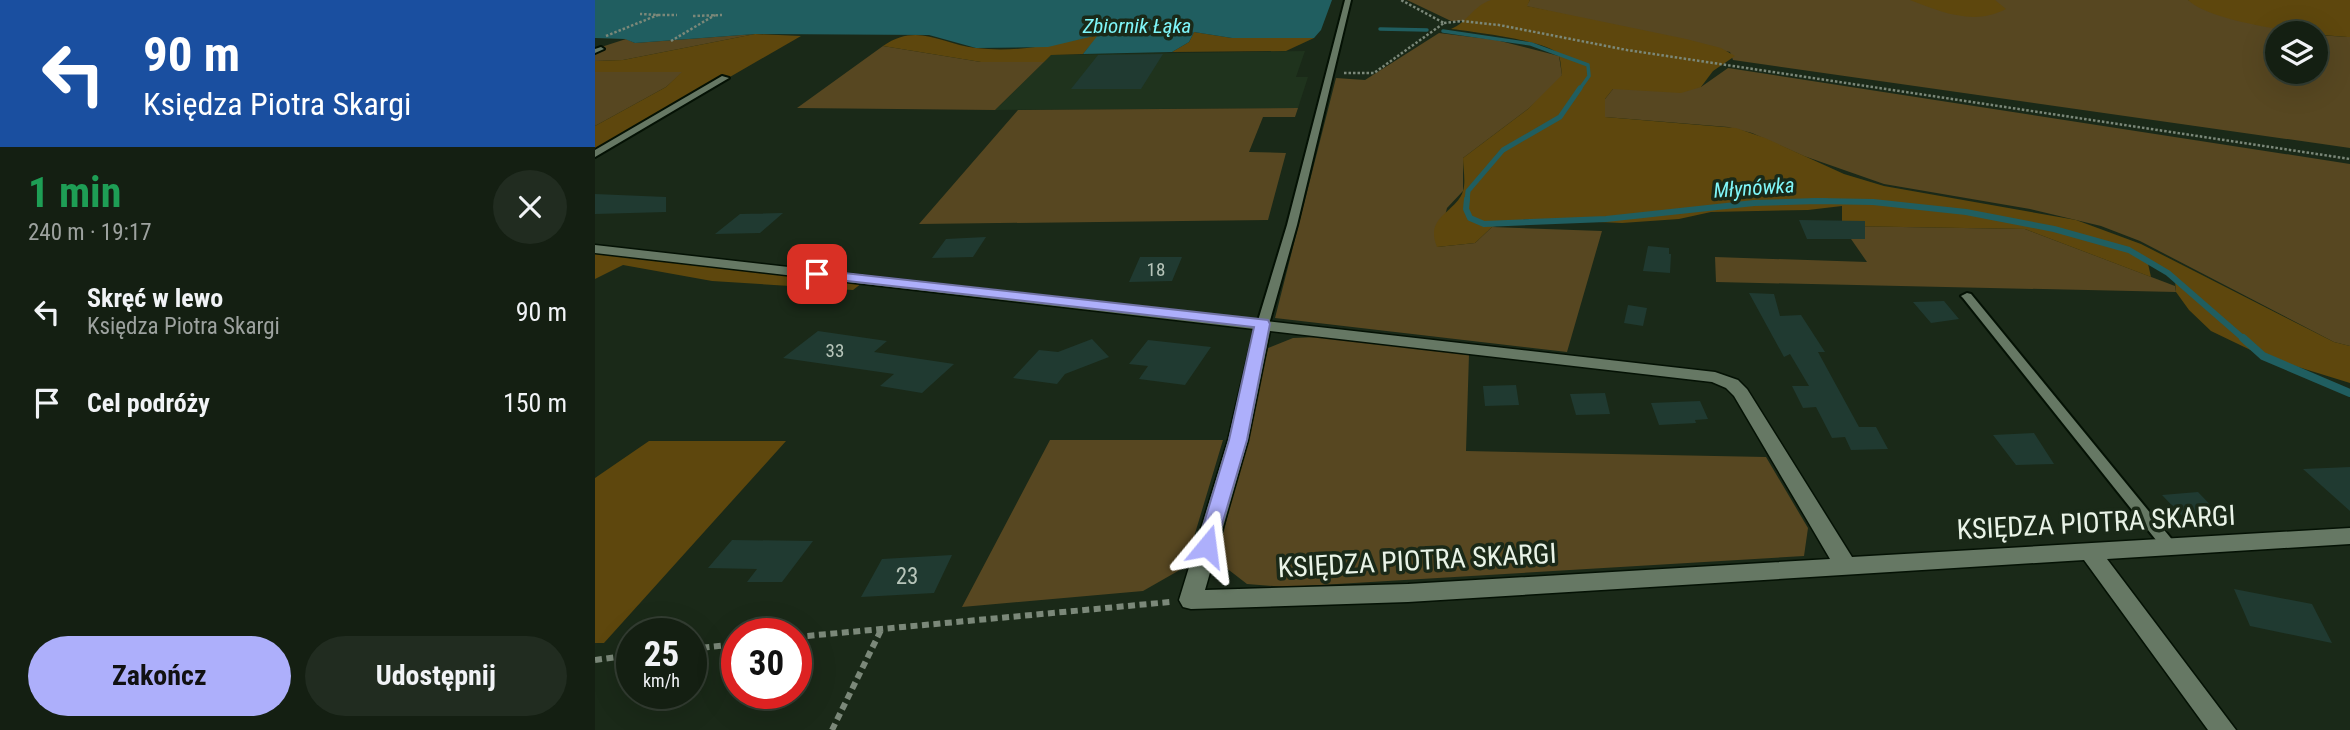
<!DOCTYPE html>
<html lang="pl">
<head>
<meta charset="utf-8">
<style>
  body { margin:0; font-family:"Roboto Condensed",sans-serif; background:#212c20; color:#f1f3f6; height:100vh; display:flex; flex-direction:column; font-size:26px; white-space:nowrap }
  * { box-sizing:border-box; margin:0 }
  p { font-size:23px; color:#9da29f }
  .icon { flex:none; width:38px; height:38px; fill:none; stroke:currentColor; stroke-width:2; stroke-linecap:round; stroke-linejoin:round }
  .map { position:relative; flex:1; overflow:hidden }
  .details { display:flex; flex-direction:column; background:#141f12; width:595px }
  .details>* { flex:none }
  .guide { background:#1a4fa0; color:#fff; overflow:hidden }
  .buttons { position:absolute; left:1670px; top:21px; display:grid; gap:14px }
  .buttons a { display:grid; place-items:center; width:63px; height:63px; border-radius:50%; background:#141f12; box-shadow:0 7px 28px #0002,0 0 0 2px #333d32; font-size:35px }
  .speed { position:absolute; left:21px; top:618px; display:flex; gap:14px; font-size:35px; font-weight:700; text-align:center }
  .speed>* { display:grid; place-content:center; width:91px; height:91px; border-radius:50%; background:#141f12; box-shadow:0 7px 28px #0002,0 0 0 2px #333d32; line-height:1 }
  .speed small { font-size:18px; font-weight:400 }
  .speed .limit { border:10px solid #d22; background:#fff; color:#111 }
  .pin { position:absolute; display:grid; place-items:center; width:60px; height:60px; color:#fff; margin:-30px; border-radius:14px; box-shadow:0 4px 10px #0006 }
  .me { position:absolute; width:77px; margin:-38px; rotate:16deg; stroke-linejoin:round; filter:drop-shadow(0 0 5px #0008) }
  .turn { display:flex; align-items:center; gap:24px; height:147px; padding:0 28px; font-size:32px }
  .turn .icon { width:91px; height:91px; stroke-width:2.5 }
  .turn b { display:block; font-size:49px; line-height:60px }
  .round { display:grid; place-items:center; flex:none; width:74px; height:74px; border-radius:37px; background:#212c20 }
  .overview { display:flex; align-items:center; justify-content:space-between; height:119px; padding:0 28px }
  h1 { font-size:42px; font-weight:700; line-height:52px; color:#1e9e55 }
  .button { display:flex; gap:14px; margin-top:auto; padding:14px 28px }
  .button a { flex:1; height:80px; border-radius:42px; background:#adaffb; color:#111; font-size:28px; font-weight:700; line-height:80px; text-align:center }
  .button a+a { background:#212c20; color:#f1f3f6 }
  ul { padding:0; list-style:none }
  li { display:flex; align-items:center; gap:21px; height:91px; padding:0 28px }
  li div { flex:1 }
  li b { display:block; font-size:26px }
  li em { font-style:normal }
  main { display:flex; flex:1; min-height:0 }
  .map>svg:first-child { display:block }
  .built { fill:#1f331d }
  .green { fill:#574721 }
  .forest { fill:#5e470d }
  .water { fill:#205e60 }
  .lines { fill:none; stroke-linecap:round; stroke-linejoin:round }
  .stream-far3 { stroke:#205e60; stroke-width:3.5 }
  .stream-far2 { stroke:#205e60; stroke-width:5 }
  .stream-far1 { stroke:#205e60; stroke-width:6 }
  .stream { stroke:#205e60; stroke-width:8 }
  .building { fill:#203a31 }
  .lane-casing { stroke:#041104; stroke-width:4 }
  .street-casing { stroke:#041104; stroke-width:3 }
  .path-far1 { stroke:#7b8879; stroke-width:2.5; stroke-dasharray:2.5 2; stroke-linecap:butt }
  .path { stroke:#7b8879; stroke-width:6; stroke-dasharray:7 4.5; stroke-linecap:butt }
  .lane { fill:#667864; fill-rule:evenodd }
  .street { fill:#667864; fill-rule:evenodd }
  .route { fill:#adaffb; stroke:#7072a3; stroke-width:2 }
  .labels { text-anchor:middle; stroke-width:7; stroke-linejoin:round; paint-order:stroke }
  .number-label { font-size:19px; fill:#b7c5ba }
  .far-water-label { font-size:21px; font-style:italic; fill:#7ff6f9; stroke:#1a2918 }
  .near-number-label { font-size:23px; fill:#b7c5ba }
  .near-street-label { font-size:28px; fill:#e9f3e7; stroke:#1a2918 }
</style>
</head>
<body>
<main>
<section class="details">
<div class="guide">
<div class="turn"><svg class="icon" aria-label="left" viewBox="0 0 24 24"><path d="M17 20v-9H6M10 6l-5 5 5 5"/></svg><div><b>90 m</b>Księdza Piotra Skargi</div></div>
</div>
<div class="overview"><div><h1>1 min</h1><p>240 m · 19:17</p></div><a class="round"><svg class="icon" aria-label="close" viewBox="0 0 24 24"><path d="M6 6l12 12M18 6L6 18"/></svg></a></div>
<ul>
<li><svg class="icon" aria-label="left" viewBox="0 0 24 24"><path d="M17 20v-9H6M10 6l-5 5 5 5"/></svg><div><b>Skręć w lewo</b><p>Księdza Piotra Skargi</p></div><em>90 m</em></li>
<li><svg class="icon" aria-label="arrive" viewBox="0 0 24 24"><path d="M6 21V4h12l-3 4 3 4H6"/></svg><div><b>Cel podróży</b></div><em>150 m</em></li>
</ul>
<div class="button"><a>Zakończ</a><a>Udostępnij</a></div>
</section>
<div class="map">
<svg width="1755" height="730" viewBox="0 0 1755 730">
  <rect width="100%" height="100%" fill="#1a2918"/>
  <path class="built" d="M710 51 701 77H713L703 108 400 110 456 55Z"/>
  <path class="green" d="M812 0H899L870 21H856Z
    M935 0H1593L1624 14 1708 33H1682V72H1720V35L1755 37V148L1138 60 1135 52 931 6Z
    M844 33 901 40 964 56 967 75 964 81 933 109 868 158V191L852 208 842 247 880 243 897 227 1007 231 972 352 680 318 741 78 770 80Z
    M160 34 28 60 0 61V49L31 39 40 43Z
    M288 46 386 62H449L400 110 202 108Z
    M1133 68 1755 164V346L1739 342 1545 241 1506 226 1435 209 1289 184 1209 156 1157 133 1133 127 1010 117V99L1018 89 1106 87Z
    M0 72H88L71 87 0 126Z
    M703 108 700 117H668L654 152 691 153 673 220 324 224 423 110Z
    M1247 226 1430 229 1580 286 1581 292 1121 282 1120 257 1272 262Z
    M723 337 874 354 871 451 1171 457 1213 528 1209 556 692 587 652 584 630 567 627 539 673 348 698 338Z
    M455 440H628L590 567 548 591 367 607Z"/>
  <path class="forest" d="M896 0H935L932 6 1091 39 1126 48 1140 56 1118 71 1106 87 1086 93 1018 89 1010 99V117L1141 128 1170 138 1249 174 1289 186 1481 220 1546 244 1739 342 1755 346V383L1668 356 1616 331 1594 310 1581 292 1580 281 1571 270 1552 259 1556 277 1430 229 1247 226V206L1213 210 1116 212 1084 219 1027 223 932 219 897 227 880 243 842 247C829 216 862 212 868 191 871 182 868 168 868 158L933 109 967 75C966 69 966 59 963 54 955 41 873 31 856 29 873 22 878 6 896 0Z
    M1315 0H1400L1411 9C1379 26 1346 12 1315 0Z
    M1593 0H1755V37C1723 36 1615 23 1593 0Z
    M599 32 637 38H719L691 51 577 52 594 42Z
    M160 34 206 36 0 155V126L71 87 87 72H0V61L28 60Z
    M505 34 488 54 456 55 449 62H386L288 46C322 22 346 44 381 48 423 53 465 44 505 34Z
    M0 253 267 283 258 290 117 281 28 265 0 279Z
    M54 441H191L9 643H0V478Z"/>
  <path class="water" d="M0 0H737L726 30 719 38H637L599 32 594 42 577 52 488 54 503 35 453 47 381 48 334 35 160 34 40 43 30 39 0 38Z"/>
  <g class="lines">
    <path class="stream-far3" d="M785 29 832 30
      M848 31 936 44 993 65 994 76 984 90"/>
    <path class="stream-far2" d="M872 201 873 191 908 150 965 117 985 88
      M1216 201H1232"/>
    <path class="stream-far1" d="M872 199 871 209 875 218 889 224 1011 219 1159 203 1222 201 1278 202 1371 212 1459 229 1534 250 1573 273 1650 340"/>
    <path class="stream" d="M1648 338 1668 356 1755 393"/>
  </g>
  <path class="building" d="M568 54 546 89H476L503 55Z
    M0 194 71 197V212L0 214Z
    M188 213 165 233 120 234 145 214Z
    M1204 220 1270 221V239H1212Z
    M391 237 378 257 337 258 351 239Z
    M1053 246 1074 248V254H1076L1075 273 1048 271Z
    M545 257H587L577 281 534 282Z
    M1154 293 1179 294 1185 316 1206 315 1230 352H1223L1264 427H1281L1293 449 1256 450 1250 437 1237 438 1221 407 1208 408 1197 386H1214L1195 354 1189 357Z
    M1349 301 1364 319 1336 323 1318 302Z
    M1033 305 1052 308 1048 326 1029 323Z
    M223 331 292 341 279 352 359 364 327 393 285 386 299 374 188 358Z
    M497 339 514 357 470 374 462 384 418 378 444 350 463 352Z
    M553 340 616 347 590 385 544 379 553 366 534 364Z
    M921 385 924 405 890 406 888 386Z
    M1010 393 1015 414 981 415 975 394Z
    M1105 401 1113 419 1100 420 1101 423 1064 425 1056 403Z
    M1439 433 1459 464 1421 465 1398 435Z
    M1755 467V511L1708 469Z
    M1603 492 1627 517 1590 519 1567 495Z
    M137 540 218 541 187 582H152L162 569 113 568Z
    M357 555 339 593 266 597 287 559Z
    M1639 589 1717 604 1737 643 1655 626Z"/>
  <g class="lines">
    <defs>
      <path id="lane" d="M750 0H756L702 225 674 324 668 327 664 326 662 324 692 225Z
        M6 47 9 49 0 53V49Z
        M127 76 134 78 0 157V150Z
        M1372 293 1376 294 1579 542 1582 546 1579 550 1574 552 1569 550 1368 298 1366 296Z"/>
      <path id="street" d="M0 245 1120 372 1143 380 1152 389 1257 557 1755 528V544L1512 559 1641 730H1613L1489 560 813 602 596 609 588 607 584 600 633 440 659 329 0 253ZM675 331 1117 382 1131 388 1139 396 1235 559 813 584 610 590 653 440Z"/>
    </defs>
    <use href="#lane" class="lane-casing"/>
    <use href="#street" class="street-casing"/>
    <path class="path-far1" d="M63 15H82
      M98 16 127 15
      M849 23 867 21 904 25 1032 50 1755 159
      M11 36 63 15 45 14
      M76 41 120 15
      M749 73H779L849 23 806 0"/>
    <path class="path" d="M201 637 575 602
      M96 649 142 644
      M0 660 37 655
      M237 730 287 628"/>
    <use href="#lane" class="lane"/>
    <use href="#street" class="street"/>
  </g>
  <path class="route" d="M222 270 673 320 675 324 652 440 619 552 612 554 605 552 602 546 634 440 659 327 217 277 215 274Z"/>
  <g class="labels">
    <g class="number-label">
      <text x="561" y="276">18</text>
      <text x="240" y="357">33</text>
    </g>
    <g class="far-water-label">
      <text x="542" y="33">Zbiornik Łąka</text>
      <text transform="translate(1159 188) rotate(-4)" y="7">Młynówka</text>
    </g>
    <g class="near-number-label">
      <text x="312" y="584">23</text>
    </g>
    <g class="near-street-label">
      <text transform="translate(1501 522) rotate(-3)" y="10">KSIĘDZA PIOTRA SKARGI</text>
      <text transform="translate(822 560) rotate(-3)" y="10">KSIĘDZA PIOTRA SKARGI</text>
    </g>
  </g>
</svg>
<div class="buttons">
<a><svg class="icon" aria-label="layers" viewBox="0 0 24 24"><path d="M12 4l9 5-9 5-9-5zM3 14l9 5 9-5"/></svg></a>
</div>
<div class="speed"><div>25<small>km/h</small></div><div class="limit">30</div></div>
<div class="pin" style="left:222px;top:274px;background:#d93025"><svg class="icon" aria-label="arrive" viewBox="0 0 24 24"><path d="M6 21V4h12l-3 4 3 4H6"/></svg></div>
<svg class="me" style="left:612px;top:546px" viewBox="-20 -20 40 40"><path d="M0-17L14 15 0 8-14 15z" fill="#adaffb" stroke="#fff" stroke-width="4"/></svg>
</div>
</main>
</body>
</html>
